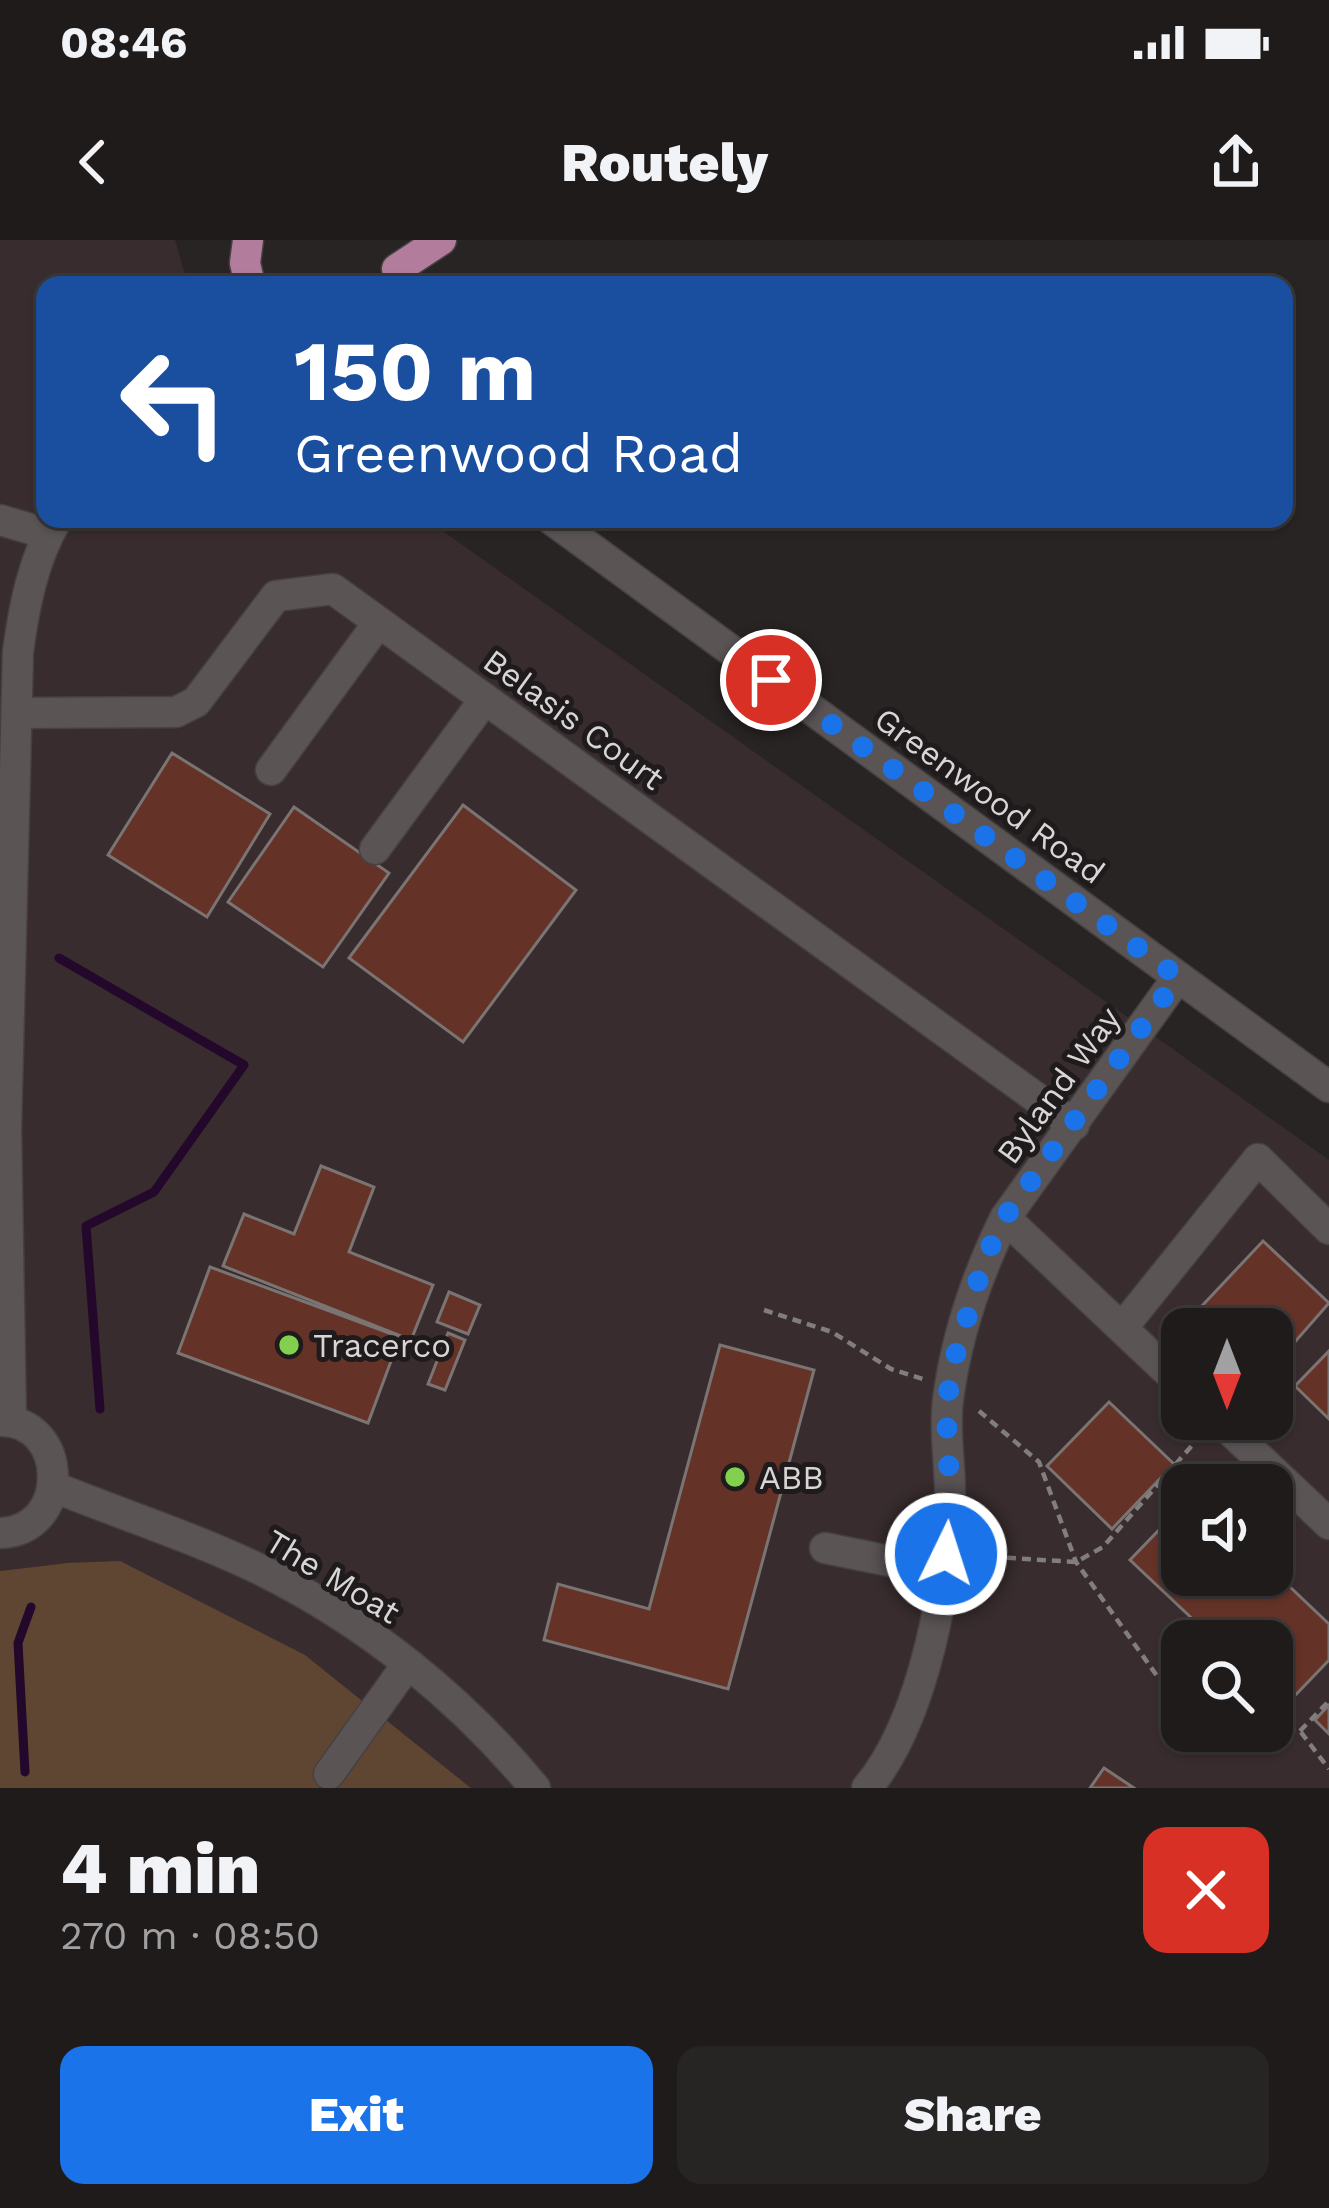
<!DOCTYPE html>
<html lang="en">
<head>
<meta charset="utf-8">
<style>
  body { margin:0; font-family:"Work Sans",sans-serif; background:#272424; color:#f1f3f6; height:100vh; display:flex; flex-direction:column; font-size:45px; white-space:nowrap }
  * { box-sizing:border-box; margin:0 }
  p { font-size:39px; color:#a1a1a3 }
  .icon { flex:none; width:66px; height:66px; fill:none; stroke:currentColor; stroke-width:2; stroke-linecap:round; stroke-linejoin:round }
  .map { position:relative; height:1548px; overflow:hidden }
  .panel { display:flex; flex-direction:column; background:#1f1b1b; flex:1 }
  .panel>* { flex:none }
  .banner { position:absolute; left:36px; top:36px; width:1257px; height:252px; border-radius:24px; box-shadow:0 3px 9px #0004,0 0 0 3px #3c393a; background:#1a4fa0; color:#fff; overflow:hidden }
  .needle { width:78px; rotate:180deg }
  .controls { position:absolute; left:1161px; top:1068px; display:grid; gap:24px }
  .controls a { display:grid; place-items:center; width:132px; height:132px; border-radius:24px; background:#1f1b1b; box-shadow:0 3px 9px #0004,0 0 0 3px #3c393a; font-size:60px }
  .pin { position:absolute; display:grid; place-items:center; width:102px; height:102px; color:#fff; margin:-51px; border:6px solid #fff; border-radius:50%; box-shadow:0 3px 12px #0007 }
  .me { position:absolute; width:132px; margin:-66px; rotate:4deg; stroke-linejoin:round; filter:drop-shadow(0 0 9px #0008) }
  .turn { display:flex; align-items:center; gap:42px; height:252px; padding:0 60px; font-size:54px }
  .turn .icon { width:156px; height:156px; stroke-width:2.5 }
  .turn b { display:block; font-size:84px; line-height:102px }
  .round { display:grid; place-items:center; flex:none; width:126px; height:126px; border-radius:24px; background:#272424 }
  .overview { display:flex; align-items:center; justify-content:space-between; height:204px; padding:0 60px }
  h1 { font-size:72px; font-weight:800; line-height:90px }
  .primary-button { display:flex; gap:24px; margin-top:auto; padding:24px 60px }
  .primary-button a { flex:1; height:138px; border-radius:24px; background:#1a73e8; color:#fff; font-size:48px; font-weight:800; line-height:138px; text-align:center }
  .primary-button a+a { background:#272424; color:#f1f3f6 }
  .status { display:flex; justify-content:space-between; align-items:center; height:84px; padding:0 60px; background:#1f1b1b; direction:ltr }
  .status svg { height:33px; fill:currentColor }
  header { display:flex; justify-content:space-between; align-items:center; height:156px; padding:0 60px; background:#1f1b1b; font-size:54px; font-weight:800 }
  .map>svg:first-child { display:block }
  .built { fill:#382c2e; fill-rule:evenodd }
  .green { fill:#5f4632 }
  .lines { fill:none; stroke-linecap:round; stroke-linejoin:round }
  .stream { stroke:#24082c; stroke-width:9 }
  .building { fill:#643227; stroke:#7a7473; stroke-width:3 }
  .minor-casing { stroke:#454142; stroke-width:33 }
  .major-casing { stroke:#454142; stroke-width:33 }
  .path { stroke:#827e7e; stroke-width:4.5; stroke-dasharray:9 6; stroke-linecap:butt }
  .minor { stroke:#5a5455; stroke-width:30 }
  .major { stroke:#b27c9c; stroke-width:30 }
  .route { stroke:#1a73e8; stroke-width:21; stroke-dasharray:0 37.8 }
  .poi-dot { fill:#83d04e; stroke:#1f1a1b; stroke-width:4.5 }
  .labels { text-anchor:middle; stroke-width:10; stroke-linejoin:round; paint-order:stroke }
  .street-label { font-size:33px; fill:#d8d5d5; stroke:#1f1a1b }
  .poi-label { font-size:33px; fill:#d8d5d5; stroke:#1f1a1b; text-anchor:start }
</style>
</head>
<body>
<div class="status"><b>08:46</b><svg viewBox="0 0 49 12"><path d="M0 12V9h3v3zM5 12V6h3v6zM10 12V3h3v9zM15 12V0h3v12zM26 1h20v11H26zM47 4h2v5h-2z"/></svg></div>
<header><svg class="icon" aria-label="back" viewBox="0 0 24 24"><path d="M15 5l-7 7 7 7"/></svg>Routely<svg class="icon" aria-label="share" viewBox="0 0 24 24"><path d="M12 15V3M7 8l5-5 5 5M5 13v7h14v-7"/></svg></header>
<div class="map">
<svg width="1329" height="1548" viewBox="0 0 1329 1548">
  <rect width="100%" height="100%" fill="#292424"/>
  <path class="built" d="M0 0H175L188 45H45V279H426L1329 920V1548H471L305 1415 67 1323 0 1331ZM1182 1089H1272V1179H1182ZM1182 1245H1272V1335H1182ZM1182 1401H1272V1491H1182Z"/>
  <path class="green" d="M120 1321 305 1415 471 1548H0V1331L67 1323Z"/>
  <g class="lines">
    <path class="stream" d="M59 718 244 825 154 952 86 986 100 1169
      M25 1532 18 1403 31 1367"/>
  </g>
  <path class="building" d="M172 513 270 574 207 677 108 615Z
    M463 565 576 650 463 802 349 718Z
    M294 567 389 633 323 727 228 662Z
    M321 926 374 947 349 1012 433 1045 411 1100 223 1026 244 974 294 994Z
    M1263 1001 1329 1063 1272 1128V1089H1222L1200 1068Z
    M210 1027 400 1097 368 1183 178 1113Z
    M449 1052 480 1065 468 1094 437 1082Z
    M448 1093 465 1100 445 1150 428 1144Z
    M720 1105 814 1130 728 1449 544 1400 558 1344 649 1369Z
    M1329 1111V1179L1295 1146Z
    M1109 1162 1174 1224 1112 1289 1047 1226Z
    M1182 1266V1335H1272V1330L1329 1384V1420L1285 1466 1272 1454V1401H1216L1130 1320Z
    M1329 1465V1494L1315 1480Z
    M1104 1528 1134 1548H1090Z"/>
  <g class="lines">
    <defs>
      <path id="minor" d="M551 279 1329 847
        M0 280 48 294
        M17 473 176 472 196 462 276 356 333 349 1074 885
        M271 530 379 382
        M375 609 485 459
        M1005 978 1182 1145
        M1122 1088 1258 919 1329 989
        M1218 1179 1329 1284
        M0 1181C69 1180 72 1291 0 1293
        M11 1181 6 889 18 412C24 367 33 319 57 279
        M54 1247C123 1275 195 1298 261 1330 366 1382 461 1458 535 1548
        M825 1308 944 1332
        M329 1534 407 1425
        M867 1548C924 1480 950 1339 950 1252 950 1222 944 1190 948 1160 956 1097 977 1035 1005 978L1178 737"/>
      <path id="major" d="M248 0 245 23 250 45
        M397 29 441 0"/>
    </defs>
    <use href="#minor" class="minor-casing"/>
    <use href="#major" class="major-casing"/>
    <path class="path" d="M764 1070 832 1092 891 1129 923 1139
      M979 1171 1039 1222 1076 1322 1182 1471
      M977 1316 1076 1322 1103 1307 1196 1201
      M1272 1486 1300 1491 1329 1529
      M1300 1491 1329 1461"/>
    <use href="#minor" class="minor"/>
    <use href="#major" class="major"/>
  </g>
  <g class="lines">
    <path class="route" d="M771 440 1178 737 1005 977 985 1018 954 1120 946 1166 950 1255 946 1314"/>
  </g>
  <g class="poi-dot">
    <circle cx="289" cy="1105" r="12"/>
    <circle cx="735" cy="1237" r="12"/>
  </g>
  <g class="labels">
    <g class="street-label">
      <text transform="translate(574 479) rotate(36)" y="12">Belasis Court</text>
      <text transform="translate(990 555) rotate(36)" y="12">Greenwood Road</text>
      <text transform="translate(1058 845) rotate(-54)" y="12">Byland Way</text>
      <text transform="translate(333 1336) rotate(31)" y="12">The Moat</text>
    </g>
    <g class="poi-label">
      <text x="313" y="1117">Tracerco</text>
      <text x="759" y="1249">ABB</text>
    </g>
  </g>
</svg>
<div class="controls">
<a><svg class="needle" viewBox="-14 -14 28 28"><path d="M0-13l5 13h-10z" fill="#e53935"/><path d="M0 13l5-13h-10z" fill="#a1a1a3"/></svg></a>
<a><svg class="icon" aria-label="sound" viewBox="0 0 24 24"><path d="M4 9h4l5-4v14l-5-4H4zM17 9q2 3 0 6"/></svg></a>
<a><svg class="icon" aria-label="search" viewBox="0 0 24 24"><circle cx="10" cy="10" r="6"/><path d="M15 15l6 6"/></svg></a>
</div>
<div class="pin" style="left:771px;top:440px;background:#d93025"><svg class="icon" aria-label="arrive" viewBox="0 0 24 24"><path d="M6 21V4h12l-3 4 3 4H6"/></svg></div>
<svg class="me" style="left:946px;top:1314px" viewBox="-20 -20 40 40"><circle r="17" fill="#1a73e8" stroke="#fff" stroke-width="3"/><path d="M0-11L8 9 0 5-8 9z" fill="#fff"/></svg>
<div class="banner">
<div class="turn"><svg class="icon" aria-label="left" viewBox="0 0 24 24"><path d="M17 20v-9H6M10 6l-5 5 5 5"/></svg><div><b>150 m</b>Greenwood Road</div></div>
</div>
</div>
<section class="panel">
<div class="overview"><div><h1>4 min</h1><p>270 m · 08:50</p></div><a class="round" style="background:#d93025;color:#fff"><svg class="icon" aria-label="close" viewBox="0 0 24 24"><path d="M6 6l12 12M18 6L6 18"/></svg></a></div>
<div class="primary-button"><a>Exit</a><a>Share</a></div>
</section>
</body>
</html>
